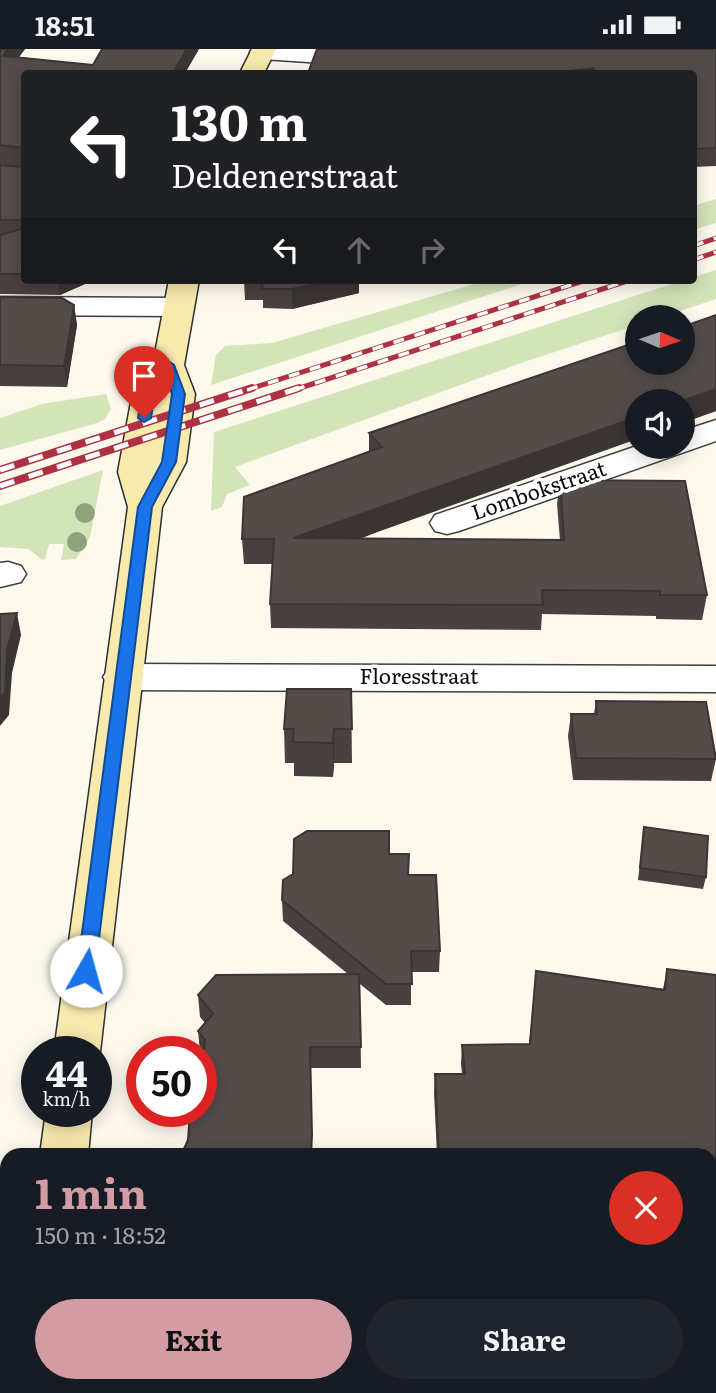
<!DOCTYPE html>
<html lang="en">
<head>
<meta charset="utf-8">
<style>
  body { margin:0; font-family:Literata,serif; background:#20242c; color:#f1f3f6; height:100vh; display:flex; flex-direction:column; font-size:26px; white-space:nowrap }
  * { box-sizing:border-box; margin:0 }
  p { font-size:23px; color:#9ea1a6 }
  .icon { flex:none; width:38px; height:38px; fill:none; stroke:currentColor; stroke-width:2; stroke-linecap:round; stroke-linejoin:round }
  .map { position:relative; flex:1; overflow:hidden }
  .sheet { position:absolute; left:0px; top:1099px; width:718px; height:245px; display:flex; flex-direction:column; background:#171b24; border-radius:21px 21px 0 0; box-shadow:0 4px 18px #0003 }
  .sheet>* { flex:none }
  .top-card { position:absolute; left:21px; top:21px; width:676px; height:214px; border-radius:7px; box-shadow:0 4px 18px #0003; background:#202124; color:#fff; overflow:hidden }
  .needle { width:46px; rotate:92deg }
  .buttons { position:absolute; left:625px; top:256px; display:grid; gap:14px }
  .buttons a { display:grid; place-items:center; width:70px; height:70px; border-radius:50%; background:#171b24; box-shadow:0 4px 18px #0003; font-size:35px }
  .speed { position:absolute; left:21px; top:987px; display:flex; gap:14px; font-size:35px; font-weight:700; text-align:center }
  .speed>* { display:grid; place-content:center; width:91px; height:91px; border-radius:50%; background:#171b24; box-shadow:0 4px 18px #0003; line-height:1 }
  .speed small { font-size:18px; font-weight:400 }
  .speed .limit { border:10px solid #d22; background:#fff; color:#111 }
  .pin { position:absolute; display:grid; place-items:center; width:60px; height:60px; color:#fff; margin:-72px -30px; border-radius:50% 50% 50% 0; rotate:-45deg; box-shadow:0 0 7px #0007 }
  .pin .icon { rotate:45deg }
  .me { position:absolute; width:77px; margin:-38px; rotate:7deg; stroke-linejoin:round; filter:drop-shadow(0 0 5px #0008) }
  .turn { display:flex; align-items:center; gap:24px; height:147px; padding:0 35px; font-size:32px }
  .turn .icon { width:91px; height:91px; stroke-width:2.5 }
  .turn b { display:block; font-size:49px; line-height:60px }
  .lanes { display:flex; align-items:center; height:66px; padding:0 35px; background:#0003; justify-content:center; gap:35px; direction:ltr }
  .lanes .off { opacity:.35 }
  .round { display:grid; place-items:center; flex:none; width:74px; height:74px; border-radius:37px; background:#20242c }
  .headline { display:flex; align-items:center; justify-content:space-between; height:119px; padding:0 35px }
  h1 { font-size:42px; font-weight:700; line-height:52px; color:#d39ca5 }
  .button { display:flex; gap:14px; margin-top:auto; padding:14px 35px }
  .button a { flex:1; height:80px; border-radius:42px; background:#d39ca5; color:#111; font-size:28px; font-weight:700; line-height:80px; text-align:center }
  .button a+a { background:#20242c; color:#f1f3f6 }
  .status { display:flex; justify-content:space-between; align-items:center; height:49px; padding:0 35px; background:#171b24; direction:ltr }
  .status svg { height:19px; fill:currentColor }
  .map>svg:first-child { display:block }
  .green { fill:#d3e4b9 }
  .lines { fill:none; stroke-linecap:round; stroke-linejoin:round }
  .street-casing { stroke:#3f3f3f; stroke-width:3 }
  .secondary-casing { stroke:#2e2e2e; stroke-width:3 }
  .street { fill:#fff; fill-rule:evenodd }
  .secondary { fill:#f8e9ad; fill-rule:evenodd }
  .rail-far1-casing { stroke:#af3141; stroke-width:5 }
  .rail-casing { stroke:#af3141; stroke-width:8 }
  .rail-far1 { stroke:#fff; stroke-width:3.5; stroke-dasharray:11; stroke-linecap:butt }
  .rail { stroke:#fff; stroke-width:5; stroke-dasharray:15; stroke-linecap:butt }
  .tree { fill:#8ea37d }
  .wall { fill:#48413f }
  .shaded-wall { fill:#3b3533 }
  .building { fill:#544c49; stroke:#3b3533; stroke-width:2 }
  .route { fill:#1a73e8; stroke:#114b97; stroke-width:2 }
  .labels { text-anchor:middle; stroke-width:7; stroke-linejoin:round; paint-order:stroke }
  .street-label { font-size:21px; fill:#0c0c0c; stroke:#fff }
</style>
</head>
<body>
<div class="status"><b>18:51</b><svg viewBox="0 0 49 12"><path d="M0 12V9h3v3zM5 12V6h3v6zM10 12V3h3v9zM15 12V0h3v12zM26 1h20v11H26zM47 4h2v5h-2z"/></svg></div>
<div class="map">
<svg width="716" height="1344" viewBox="0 0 716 1344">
  <rect width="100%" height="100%" fill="#fdf9ed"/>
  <path class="green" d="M716 150V174L693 181V157Z
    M716 221V250L662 268H637V276L518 315 235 418 250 436 227 445 222 458 211 462 214 383 684 231H693V228Z
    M488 231H534L211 336 216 306 225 297 272 294Z
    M106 345 111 360 105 370 97 374 0 401V369L42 355Z
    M103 421 90 488 76 510 61 511 64 495H49L45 510 42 511 29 500 0 498V457Z"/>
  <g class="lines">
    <defs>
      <path id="street" d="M252 0H416L413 5 404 7 338 15 262 10 253 8 250 3Z
        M0 248 177 249 188 252 192 258 188 264 177 267 0 266Z
        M716 371V392L459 482 447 485 435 482 430 474 435 466 637 397H682V382Z
        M8 513 21 517 26 525 21 533 0 538V514Z
        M122 615 716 617V643L122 641 109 637 103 628 109 619Z"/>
      <path id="secondary" d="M252 0H276L264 24H240Z
        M169 231H199L184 316 195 345 186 413 162 458 100 1003 96 1010V1003H54L128 458 118 423 133 342 153 315Z
        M46 1062H92L88 1106H40Z
        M13 1337H65L64 1344H12Z"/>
    </defs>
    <use href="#street" class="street-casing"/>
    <use href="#secondary" class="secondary-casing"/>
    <use href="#street" class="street"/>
    <use href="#secondary" class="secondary"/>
    <defs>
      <path id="rail-far1" d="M693 197 716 189
        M693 211 716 203
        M247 341 586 231
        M294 341 630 231"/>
      <path id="rail" d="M0 421 252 339
        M0 437 299 339"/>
    </defs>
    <use href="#rail-far1" class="rail-far1-casing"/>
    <use href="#rail" class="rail-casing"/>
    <use href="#rail-far1" class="rail-far1"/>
    <use href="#rail" class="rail"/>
  </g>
  <g class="tree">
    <circle cx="85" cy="464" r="10"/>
    <circle cx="77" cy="493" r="10"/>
  </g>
  <path class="wall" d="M0 0H25L19 8 93 16 199 0 185 24H24V231H94L60 246 0 245Z
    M716 0V117L693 118V24H308Z
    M244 231H413V233L359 232V244L292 260 263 259V251H245Z
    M0 248 74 256 77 276 67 338 0 337Z
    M716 266V362L682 374V352L360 490 560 491 557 455 560 431 707 546 702 571 656 570V567L542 565 541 581 271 579 270 555 272 515H244L242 490 369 403V384Z
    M351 640 352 714H334L333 728 294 727V714H285L284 680Z
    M596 652 716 710 711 732 573 731 568 687 571 665H594Z
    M644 778 706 828 703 840 638 831Z
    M389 805 408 826 440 902 439 923H411V956H386L360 935 361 1019H311L312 1106H181L201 1062 203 1008 201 1005V1003H200L198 982 205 974 200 968 198 946 348 925 283 872 282 851Z
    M667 920 710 1106H437L434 1044 435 1025H462L461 1015 462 996 529 995 536 922 663 940Z"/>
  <path class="shaded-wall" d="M8 0H25L6 25 3 7Z
    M187 0H199L185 24H173Z
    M594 19 593 24H553Z
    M58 231H94L60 246Z
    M331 231H359V244L292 260V240Z
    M74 256 77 276 67 338 64 317Z
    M716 340V362L682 374V352Z
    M637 368V390L294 513 293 489Z
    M17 564 21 586 12 624 9 666 0 677V649L7 601Z
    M334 680V714L333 728V694Z"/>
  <path class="building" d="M0 0H8L3 7 93 16 102 0H187L173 24H24V175V171H0V116L23 118V99L0 96Z
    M317 0H716V99L693 100V24H596L594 19 553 24H308Z
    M24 179V225H0V186Z
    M244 231H331L292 240H262L263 232Z
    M0 248 62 249 74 256 64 317 0 316Z
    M716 266V340L682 352H637V368L293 489 564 491 560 431 685 432 707 546H660V542L542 541 543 556 270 555 274 490H242L244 448 382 398 369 384 637 293V313H682V278Z
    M17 564 7 601 5 644 0 649V565Z
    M287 640H351L352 680H334L333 694 293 693 294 680H284Z
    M596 652 706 653 716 710 576 709 571 665H597Z
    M644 778 708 787 706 828 640 819Z
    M307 782H389V805H409L408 826H436L440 902H411L412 935H386L282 851 283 831 293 825 294 790Z
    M667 920 716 926V1284L712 1344H485L486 1337H710V1106H439L435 1025H465L462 996 530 995 536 922 665 941Z
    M359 925 361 998H310L312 1086 311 1106H181L188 1091 190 1062H201V1025L205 991 198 982 213 965 198 946 216 926Z
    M176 1337H299V1344H176Z"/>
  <path class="route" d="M168 312 174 316 185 345 176 413 152 458 95 922 93 928 86 930 80 928 77 922 138 458 162 413 172 345 166 327 155 342 151 369 144 373 138 369 142 342 163 313Z"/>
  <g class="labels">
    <g class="street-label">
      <text transform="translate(539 442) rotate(-19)" y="7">Lombokstraat</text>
      <text x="419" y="635">Floresstraat</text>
    </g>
  </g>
</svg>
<div class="buttons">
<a><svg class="needle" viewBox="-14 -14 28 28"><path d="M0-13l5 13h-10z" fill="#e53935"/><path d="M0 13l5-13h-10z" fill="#9ea1a6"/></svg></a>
<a><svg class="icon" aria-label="sound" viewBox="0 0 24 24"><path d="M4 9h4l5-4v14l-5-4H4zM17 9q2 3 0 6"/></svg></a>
</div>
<div class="speed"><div>44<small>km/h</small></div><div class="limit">50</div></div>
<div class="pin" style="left:144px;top:369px;background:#d93025"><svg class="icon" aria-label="arrive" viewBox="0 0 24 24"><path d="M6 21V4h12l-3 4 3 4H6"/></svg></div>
<svg class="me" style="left:86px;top:922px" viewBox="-20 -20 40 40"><circle r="19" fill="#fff"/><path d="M0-13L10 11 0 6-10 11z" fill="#1a73e8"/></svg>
<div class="top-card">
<div class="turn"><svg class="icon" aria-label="left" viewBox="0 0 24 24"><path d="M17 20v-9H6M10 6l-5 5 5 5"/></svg><div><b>130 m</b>Deldenerstraat</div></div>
<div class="lanes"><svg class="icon" aria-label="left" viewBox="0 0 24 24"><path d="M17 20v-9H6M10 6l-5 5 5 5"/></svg><svg class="icon off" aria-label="ahead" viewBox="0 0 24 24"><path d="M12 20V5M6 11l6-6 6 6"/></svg><svg class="icon off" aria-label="right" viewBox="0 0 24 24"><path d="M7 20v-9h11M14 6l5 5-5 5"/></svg></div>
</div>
<section class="sheet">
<div class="headline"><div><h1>1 min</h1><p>150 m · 18:52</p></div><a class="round" style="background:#d93025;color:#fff"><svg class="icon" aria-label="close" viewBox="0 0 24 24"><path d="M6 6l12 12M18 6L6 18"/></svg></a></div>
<div class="button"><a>Exit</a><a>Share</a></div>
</section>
</div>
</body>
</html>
